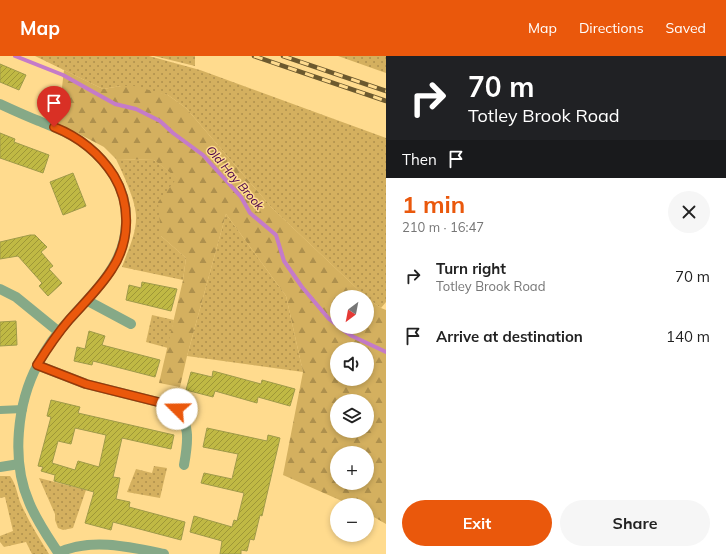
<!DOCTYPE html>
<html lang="en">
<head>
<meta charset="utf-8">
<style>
  body { margin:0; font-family:Mulish,sans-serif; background:#f6f6f6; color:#222; height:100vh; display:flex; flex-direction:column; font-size:15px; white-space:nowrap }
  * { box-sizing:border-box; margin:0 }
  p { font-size:13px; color:#767676 }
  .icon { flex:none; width:22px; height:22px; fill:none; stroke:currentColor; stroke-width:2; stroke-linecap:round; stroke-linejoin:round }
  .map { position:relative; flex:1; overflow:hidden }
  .panel { display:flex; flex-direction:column; background:#fff; width:340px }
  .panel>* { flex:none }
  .top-card { background:#202124; color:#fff; overflow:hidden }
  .needle { width:26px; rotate:212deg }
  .fabs { position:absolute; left:330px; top:234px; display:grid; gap:8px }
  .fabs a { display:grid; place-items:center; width:44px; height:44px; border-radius:50%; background:#fff; box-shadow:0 2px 6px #0003; font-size:20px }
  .pin { position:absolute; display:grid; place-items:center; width:34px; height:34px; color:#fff; margin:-41px -17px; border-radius:50% 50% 50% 0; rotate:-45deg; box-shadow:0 0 4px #0007 }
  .pin .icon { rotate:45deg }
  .me { position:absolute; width:44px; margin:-22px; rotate:292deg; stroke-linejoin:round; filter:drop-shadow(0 0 3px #0008) }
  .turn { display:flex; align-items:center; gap:14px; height:84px; padding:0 16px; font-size:18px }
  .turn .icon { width:52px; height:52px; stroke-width:2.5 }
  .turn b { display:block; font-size:28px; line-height:34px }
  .then { display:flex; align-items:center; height:38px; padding:0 16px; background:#0003; gap:8px; font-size:15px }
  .round { display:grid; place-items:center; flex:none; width:42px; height:42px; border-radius:21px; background:#f6f6f6 }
  .headline { display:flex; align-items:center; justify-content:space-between; height:68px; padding:0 16px }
  h1 { font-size:24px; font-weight:700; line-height:30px; color:#ea580c }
  .primary-button { display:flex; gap:8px; margin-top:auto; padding:8px 16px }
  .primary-button a { flex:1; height:46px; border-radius:24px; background:#ea580c; color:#fff; font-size:16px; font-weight:700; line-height:46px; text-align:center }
  .primary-button a+a { background:#f6f6f6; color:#222 }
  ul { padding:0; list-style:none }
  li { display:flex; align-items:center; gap:12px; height:60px; padding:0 16px }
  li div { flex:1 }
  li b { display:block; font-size:15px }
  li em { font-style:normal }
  header { display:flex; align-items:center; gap:24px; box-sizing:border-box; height:56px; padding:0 20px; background:#ea580c; color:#fff }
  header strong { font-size:19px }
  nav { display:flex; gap:22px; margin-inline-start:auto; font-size:14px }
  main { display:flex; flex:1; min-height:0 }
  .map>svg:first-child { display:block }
  .grass { fill:url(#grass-dots) }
  .forest { fill:url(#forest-firs); fill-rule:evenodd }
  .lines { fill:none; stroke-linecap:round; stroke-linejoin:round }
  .stream { stroke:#c57bc8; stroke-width:4 }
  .building { fill:url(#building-hatch); stroke:#9f9a49; fill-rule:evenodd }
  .service { stroke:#86a987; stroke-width:8 }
  .minor { stroke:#86a987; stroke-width:10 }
  .rail-casing { stroke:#6c592e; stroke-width:4.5 }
  .rail { stroke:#ffdb8e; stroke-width:3; stroke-dasharray:9; stroke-linecap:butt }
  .route-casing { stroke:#983908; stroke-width:10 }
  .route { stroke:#ea580c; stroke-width:7 }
  .labels { text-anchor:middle; stroke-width:3; stroke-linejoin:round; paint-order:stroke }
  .water-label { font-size:12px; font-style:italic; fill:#48004c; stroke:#ffdb8e }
</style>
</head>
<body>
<header>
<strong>Map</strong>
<nav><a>Map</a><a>Directions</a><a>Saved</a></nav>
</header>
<main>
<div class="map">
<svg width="386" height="498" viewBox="0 0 386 498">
  <defs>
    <pattern id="grass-dots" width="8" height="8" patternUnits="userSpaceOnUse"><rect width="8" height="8" fill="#d4b05f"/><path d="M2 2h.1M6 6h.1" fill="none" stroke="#ae904d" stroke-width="1.8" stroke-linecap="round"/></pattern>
    <pattern id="forest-firs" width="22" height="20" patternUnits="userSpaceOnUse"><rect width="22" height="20" fill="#d4b05f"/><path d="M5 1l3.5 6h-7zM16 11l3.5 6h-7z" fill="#ae904d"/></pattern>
    <pattern id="building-hatch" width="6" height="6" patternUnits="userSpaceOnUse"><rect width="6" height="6" fill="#c0b944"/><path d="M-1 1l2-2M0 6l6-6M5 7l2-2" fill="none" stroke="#9e9737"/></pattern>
  </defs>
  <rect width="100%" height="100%" fill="#ffdb8e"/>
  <path class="grass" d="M35 0H149L200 14 386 82V246L381 252 367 242 272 152 186 52 168 39 121 30 103 33Z
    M154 0H195V10Z
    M338 0H386V17Z
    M116 103 154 104 178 122 161 180 186 202 183 224 122 211C128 194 137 177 136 159 135 143 123 118 116 103Z
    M226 158 286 240 303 316 187 300Z
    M152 259 174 264 168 292 146 286Z
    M154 410 167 412 160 442 127 436 136 413 152 417Z
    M0 420H10C16 428 17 437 20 446 28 464 39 482 49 498H32L26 486 4 491 0 486V480L13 475 5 441 0 442Z
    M39 422 86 434 73 472 63 474 58 472 55 464V458Z"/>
  <path class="forest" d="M64 14 103 33 121 30H134L168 39 186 52 272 152 366 241H337V271H367V242L381 252 386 254V468L367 457V449H351L283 419 303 316 286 240 226 158 187 300 180 331 159 327 183 224 186 202 161 180 158 146 177 122 154 104 116 103 104 91 58 67ZM337 293H367V323H337ZM337 345H367V375H337ZM337 397H367V427H337Z"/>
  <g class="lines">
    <path class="stream" d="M15 0 63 19 115 48 136 53 160 65 173 77 203 99 241 141 250 157 276 179 284 205 302 231 329 263 337 269
      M339 271 352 280 386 296"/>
  </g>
  <path class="building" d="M0 8 26 19 19 34 0 26Z
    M0 77 15 83 14 86 49 99 43 117 0 102Z
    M73 117 86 150 63 159 50 126Z
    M30 179H35L47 191 41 196 53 210 49 213 62 227 48 240 39 230 42 227 18 200 0 203V186Z
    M142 226 177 233 171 255 126 244 129 229 141 232Z
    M16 265 17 289 0 290V266Z
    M89 275 105 280 102 289 160 304 155 321 93 305 92 309 74 305 77 291 85 293Z
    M213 315 261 328 262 324 295 333 290 350 258 341 257 347 215 335 213 341 186 334 191 316 212 321Z
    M51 344 80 351 78 357 174 379 171 393 122 382 113 421 120 422 116 443 130 446 129 451 185 466 181 484 113 466 111 474 85 467 94 436 54 425 55 419 41 415 43 411 38 410 51 361 47 360ZM75 372 106 379 99 411 78 405 75 414 52 407 58 385 71 388Z
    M207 372 267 385 268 379 280 382 262 460 260 459 254 484 250 483 247 495 241 494V498H220L222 485 190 476 194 460 232 471 234 464 237 465 244 437 201 427 204 417 232 423 238 398 203 391Z"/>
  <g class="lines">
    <path class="service" d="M0 354 23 353"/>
    <path class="minor" d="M0 48C13 54 26 60 39 65 55 72 73 78 87 90 106 105 121 126 125 149 133 201 100 229 69 264 57 277 46 292 38 308 17 347 11 405 29 446 36 464 48 481 59 498
      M0 233 16 241 59 276
      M88 245 131 268
      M37 309 86 328 170 349C192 363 188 387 184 409
      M0 411 19 408
      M58 497C90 481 131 491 164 498"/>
    <defs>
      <path id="rail" d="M254 0 386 45
        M283 0 386 35"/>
    </defs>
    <use href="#rail" class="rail-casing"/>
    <use href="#rail" class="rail"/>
  </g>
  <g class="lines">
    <defs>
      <path id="route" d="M54 71C79 81 100 98 114 120 131 148 130 186 112 213 100 232 84 247 69 264 57 278 47 293 37 309L86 328 170 349 177 353"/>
    </defs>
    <use href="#route" class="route-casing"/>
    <use href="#route" class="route"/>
  </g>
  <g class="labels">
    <g class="water-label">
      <text transform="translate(235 122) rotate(49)" y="4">Old Hay Brook</text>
    </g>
  </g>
</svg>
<div class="fabs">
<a><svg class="needle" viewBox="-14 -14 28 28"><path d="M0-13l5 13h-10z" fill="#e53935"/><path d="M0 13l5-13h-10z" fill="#767676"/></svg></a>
<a><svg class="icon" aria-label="sound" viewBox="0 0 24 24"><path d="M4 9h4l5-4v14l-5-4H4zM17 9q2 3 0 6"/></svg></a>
<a><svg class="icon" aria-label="layers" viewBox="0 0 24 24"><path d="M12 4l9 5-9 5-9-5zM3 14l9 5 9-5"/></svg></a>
<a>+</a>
<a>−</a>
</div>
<div class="pin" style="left:54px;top:71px;background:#d93025"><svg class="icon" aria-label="arrive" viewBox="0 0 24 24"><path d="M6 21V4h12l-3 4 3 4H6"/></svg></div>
<svg class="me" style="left:177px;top:353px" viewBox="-20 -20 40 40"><circle r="19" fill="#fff"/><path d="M0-13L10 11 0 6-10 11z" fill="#ea580c"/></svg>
</div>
<section class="panel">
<div class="top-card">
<div class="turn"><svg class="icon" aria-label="right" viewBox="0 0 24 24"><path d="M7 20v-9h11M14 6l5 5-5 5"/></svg><div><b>70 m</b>Totley Brook Road</div></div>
<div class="then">Then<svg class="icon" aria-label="arrive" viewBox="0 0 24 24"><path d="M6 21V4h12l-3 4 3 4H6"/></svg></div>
</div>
<div class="headline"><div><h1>1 min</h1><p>210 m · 16:47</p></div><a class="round"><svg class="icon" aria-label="close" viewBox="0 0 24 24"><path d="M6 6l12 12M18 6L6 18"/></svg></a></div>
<ul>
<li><svg class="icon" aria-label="right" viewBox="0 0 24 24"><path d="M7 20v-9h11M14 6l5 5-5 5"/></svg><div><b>Turn right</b><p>Totley Brook Road</p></div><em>70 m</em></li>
<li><svg class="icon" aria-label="arrive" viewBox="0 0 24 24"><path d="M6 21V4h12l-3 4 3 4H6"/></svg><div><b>Arrive at destination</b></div><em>140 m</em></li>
</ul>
<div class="primary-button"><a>Exit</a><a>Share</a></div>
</section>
</main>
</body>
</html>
